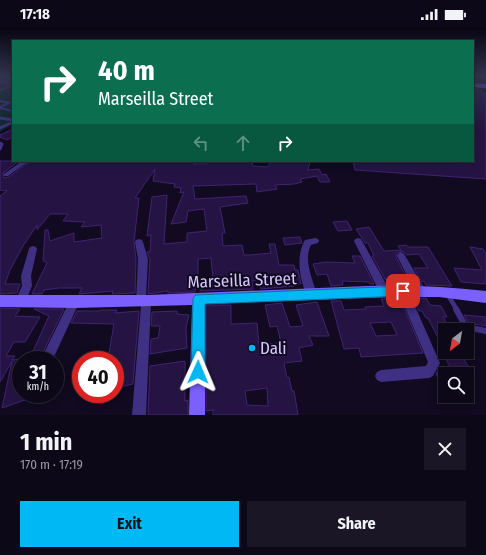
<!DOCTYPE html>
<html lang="en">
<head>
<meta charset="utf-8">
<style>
  body { margin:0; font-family:"Fira Sans Condensed",sans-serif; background:#1b1625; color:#f1f3f6; height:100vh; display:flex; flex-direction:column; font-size:15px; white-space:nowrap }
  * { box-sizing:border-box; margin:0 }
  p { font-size:13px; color:#9a9aa2 }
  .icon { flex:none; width:22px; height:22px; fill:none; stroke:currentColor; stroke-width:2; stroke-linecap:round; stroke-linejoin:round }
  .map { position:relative; height:387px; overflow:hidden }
  .side { display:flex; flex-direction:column; background:#0d0818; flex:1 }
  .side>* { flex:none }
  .top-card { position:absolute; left:12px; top:12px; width:462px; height:122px; border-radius:0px; box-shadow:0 2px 10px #0003,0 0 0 1px #2d2937; background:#0b6e4f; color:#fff; overflow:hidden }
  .needle { width:26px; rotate:211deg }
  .fabs { position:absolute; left:438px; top:295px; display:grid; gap:8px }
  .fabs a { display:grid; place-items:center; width:36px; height:36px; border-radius:0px; background:#0d0818; box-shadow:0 2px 10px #0003,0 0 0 1px #2d2937; font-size:20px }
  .speed { position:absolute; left:12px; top:323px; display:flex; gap:8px; font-size:20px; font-weight:700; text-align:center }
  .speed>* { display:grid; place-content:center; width:52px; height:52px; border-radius:50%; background:#0d0818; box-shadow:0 2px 10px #0003,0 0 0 1px #2d2937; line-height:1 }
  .speed small { font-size:10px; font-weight:400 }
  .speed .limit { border:6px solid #d22; background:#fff; color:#111 }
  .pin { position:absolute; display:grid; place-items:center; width:34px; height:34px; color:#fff; margin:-17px; border-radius:8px; box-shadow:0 2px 6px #0006 }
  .me { position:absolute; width:44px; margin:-22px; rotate:1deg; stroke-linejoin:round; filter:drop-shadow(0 0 3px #0008) }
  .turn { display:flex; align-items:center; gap:14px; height:84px; padding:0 20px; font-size:18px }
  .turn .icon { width:52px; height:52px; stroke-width:2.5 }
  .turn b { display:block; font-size:28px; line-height:34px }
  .lanes { display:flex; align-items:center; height:38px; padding:0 20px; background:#0003; justify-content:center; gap:20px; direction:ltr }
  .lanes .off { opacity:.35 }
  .round { display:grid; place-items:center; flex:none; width:42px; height:42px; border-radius:0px; background:#1b1625 }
  .headline { display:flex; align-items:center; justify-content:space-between; height:68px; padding:0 20px }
  h1 { font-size:24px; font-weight:700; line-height:30px }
  .button { display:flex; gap:8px; margin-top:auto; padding:8px 20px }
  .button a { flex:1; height:46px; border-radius:0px; background:#00b8f4; color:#111; font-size:16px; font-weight:700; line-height:46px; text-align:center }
  .button a+a { background:#1b1625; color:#f1f3f6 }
  .status { display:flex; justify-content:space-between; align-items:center; height:28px; padding:0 20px; background:#0d0818; direction:ltr }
  .status svg { height:11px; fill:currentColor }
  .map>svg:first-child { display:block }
  .green { fill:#0d272a }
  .building { fill:#251443; stroke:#3f2471; fill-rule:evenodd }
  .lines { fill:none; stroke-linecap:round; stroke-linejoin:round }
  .lane-far3 { stroke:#403084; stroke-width:2 }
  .lane-far2 { stroke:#403084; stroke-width:3 }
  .lane-far1 { stroke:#403084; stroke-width:4.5 }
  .lane { stroke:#403084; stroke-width:6 }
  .street { fill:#403084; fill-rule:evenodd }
  .secondary { fill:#7b60ff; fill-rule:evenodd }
  .route { fill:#00b8f4; stroke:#00789f }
  .poi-dot { fill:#00b8f4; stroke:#110a20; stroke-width:1.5 }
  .labels { text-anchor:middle; stroke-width:4; stroke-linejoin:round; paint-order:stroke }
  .near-street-label { font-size:17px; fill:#d7c9ff; stroke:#110a20 }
  .near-poi-label { font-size:17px; fill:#d7c9ff; stroke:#110a20; text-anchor:start }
</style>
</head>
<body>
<div class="status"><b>17:18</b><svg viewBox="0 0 49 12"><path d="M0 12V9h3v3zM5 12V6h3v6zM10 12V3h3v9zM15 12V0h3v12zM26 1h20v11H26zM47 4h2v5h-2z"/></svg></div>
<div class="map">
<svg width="486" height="387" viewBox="0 0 486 387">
  <rect width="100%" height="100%" fill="#110a20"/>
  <path class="green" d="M13 48V96L0 104V49Z"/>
  <path class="building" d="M473 60 478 61 486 67V151L355 142 353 133H473Z
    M13 101V109L7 112 0 109V107Z
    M0 133H19L3 145 4 150 9 149 30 133H195L194 136H207V133H252L253 138 267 139 272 133H310L308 142 319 141 322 147 326 146 330 154H320L317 148 300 151 302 154 294 156 275 157 277 161 257 164 256 156 193 158 195 171 246 168 248 175 220 179 225 205H222L223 218 242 217 244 227H250L271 225 269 216H275L279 237H294L295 242H298L301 256H294L295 258 261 261 258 252 252 253 253 261 200 263V256L211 255V252H213L211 230 198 231V247L195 264 168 265V263L148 266 150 231 147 224H150L151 207 147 208 152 169 167 167 164 216 187 214V205L207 203 204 181 188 183 186 194 171 196 184 164 180 165 181 160 174 159 175 156 153 153 155 141 135 170H139L134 214 136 231 135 265 112 266 113 263 79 266 82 260H59L44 262 42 266H32L47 235 43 233 45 202H48L50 213 74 205V214L102 210 101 197 81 199 85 194 63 193 68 186H50L37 202V197L23 218 10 242 5 256H20L17 265 0 266V168L7 163 0 162Z
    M347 193 352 202 338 203 333 194Z
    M369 199 384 223 401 222 398 218 406 217 408 219H428L452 258 426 257 424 253 422 254 414 240H428L419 226 407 227 402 223 397 225 396 229 410 256H388L372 228H374L368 215H365L356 201Z
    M300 209 302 215 285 217 283 210Z
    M470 219 483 221 486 226V256L461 254 454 240 482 242Z
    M352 228H360L374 256H370L369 254 342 253 343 257 331 258 327 246 317 247 313 236 326 234 355 235Z
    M400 270 423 325 361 329 359 320 344 321 331 273H341L344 282 366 281 365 279 384 278 381 271ZM391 294 397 307 376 308 370 295Z
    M426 270 430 277 441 278 447 289H443L450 302H445V307L437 308 428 290H426L422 283H419L413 271Z
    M317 274 329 308H309L313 317 299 320 302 333 284 335 287 350 289 349 292 363H294L298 387H213V382L206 383V277H231V296L257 295 259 316 281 315 277 298 270 299 265 277 282 275 290 299 303 298 296 277ZM267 360 268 378 247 377 245 363Z
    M0 280 20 281 15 288 40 289 25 314H14L6 328H15L12 332 21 331V344L15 357 21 355V366H26L25 372 2 380 12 333 0 354Z
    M34 281H64L42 326 44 332H29L49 288Z
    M100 282H117L115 285 139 283 133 356 115 360V332H105L106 326 109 325 114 296 71 295 77 283H100Z
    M177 283V286L189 287 186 300 187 320 150 326 151 311 158 310 160 298H151L152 284Z
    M464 287 486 289V298L469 295Z
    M445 329H463L471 344 453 345Z
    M185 333V373L188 372V387H148L150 338Z
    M439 340H445V355L440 354 436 346Z"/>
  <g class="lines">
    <path class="lane-far3" d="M13 49 0 54 13 56
      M0 62 13 57
      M0 73 9 75
      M0 79 13 73
      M0 80 13 83"/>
    <path class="lane-far2" d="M0 90 13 92
      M0 100 13 94
      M0 115 2 116 0 121"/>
    <path class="lane-far1" d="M448 267 457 282"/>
    <path class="lane" d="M456 281 466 299 486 303"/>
    <path class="street" d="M22 133H29L8 148H4V146Z
      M315 210 318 211 319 213 318 215 311 217C303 232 313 252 317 267L316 270 312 271 308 270C300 253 295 229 305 212Z
      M358 210 361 211 389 261 390 264 389 267 385 268 381 267 354 213 355 211Z
      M139 211 142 212 143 214 148 231 146 269 150 271 151 274 146 387H132L141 278 137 277 136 274 138 231 135 214 136 212Z
      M33 218 36 219 37 221 31 248 32 258 24 277 20 279 16 277 15 274 22 258 21 248 29 221 30 219Z
      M401 224 404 226 425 261 426 264 425 267 421 268 417 267 397 228 398 226Z
      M403 259 407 260 440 335 433 348 429 350 381 354 377 352 375 348 377 344 381 342 426 338 428 334 398 263 399 260Z
      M74 270 78 272 79 275 53 331H45L43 327 45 323 70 272Z"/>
    <path class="secondary" d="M473 55 486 56V60L473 59Z
      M367 258C407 257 446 258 486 263V275L439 269H391L205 276V387H189L192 277 74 280 0 279V267H148Z"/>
  </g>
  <linearGradient id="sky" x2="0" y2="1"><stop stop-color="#090612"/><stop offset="0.47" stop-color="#32334e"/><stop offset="1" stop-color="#32334e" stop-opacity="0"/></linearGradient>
  <rect width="486" height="103" fill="url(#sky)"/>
  <path class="route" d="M403 258 407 260 409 263 407 267 403 268 205 276V344L203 348 198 350 193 348 191 344 193 271 195 267Z"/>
  <circle class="poi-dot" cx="252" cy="320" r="4"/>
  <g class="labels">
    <g class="near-street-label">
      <text transform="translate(242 252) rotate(-2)" y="6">Marseilla Street</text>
    </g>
    <g class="near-poi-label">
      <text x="260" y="326">Dali</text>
    </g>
  </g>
</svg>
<div class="fabs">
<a><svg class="needle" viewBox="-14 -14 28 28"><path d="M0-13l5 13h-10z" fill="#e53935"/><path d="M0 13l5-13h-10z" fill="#9a9aa2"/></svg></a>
<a><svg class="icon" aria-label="search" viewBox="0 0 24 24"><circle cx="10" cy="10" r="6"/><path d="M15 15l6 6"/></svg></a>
</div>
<div class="speed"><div>31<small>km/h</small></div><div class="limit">40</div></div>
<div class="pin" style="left:403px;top:263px;background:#d93025"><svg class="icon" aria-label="arrive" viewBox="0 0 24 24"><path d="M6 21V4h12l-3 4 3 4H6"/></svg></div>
<svg class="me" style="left:198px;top:344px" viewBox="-20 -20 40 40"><path d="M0-17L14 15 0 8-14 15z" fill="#00b8f4" stroke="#fff" stroke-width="4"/></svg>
<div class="top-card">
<div class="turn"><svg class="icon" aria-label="right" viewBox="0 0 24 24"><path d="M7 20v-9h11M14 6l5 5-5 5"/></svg><div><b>40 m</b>Marseilla Street</div></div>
<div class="lanes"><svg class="icon off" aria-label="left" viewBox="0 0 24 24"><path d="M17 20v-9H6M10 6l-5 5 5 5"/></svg><svg class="icon off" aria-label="ahead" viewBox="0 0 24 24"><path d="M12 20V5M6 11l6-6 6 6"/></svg><svg class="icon" aria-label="right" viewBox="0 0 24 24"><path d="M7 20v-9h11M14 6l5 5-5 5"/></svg></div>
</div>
</div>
<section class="side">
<div class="headline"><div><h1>1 min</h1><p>170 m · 17:19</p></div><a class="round"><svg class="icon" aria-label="close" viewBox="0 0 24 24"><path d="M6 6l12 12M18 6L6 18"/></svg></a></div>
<div class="button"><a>Exit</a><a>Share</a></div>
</section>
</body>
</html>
